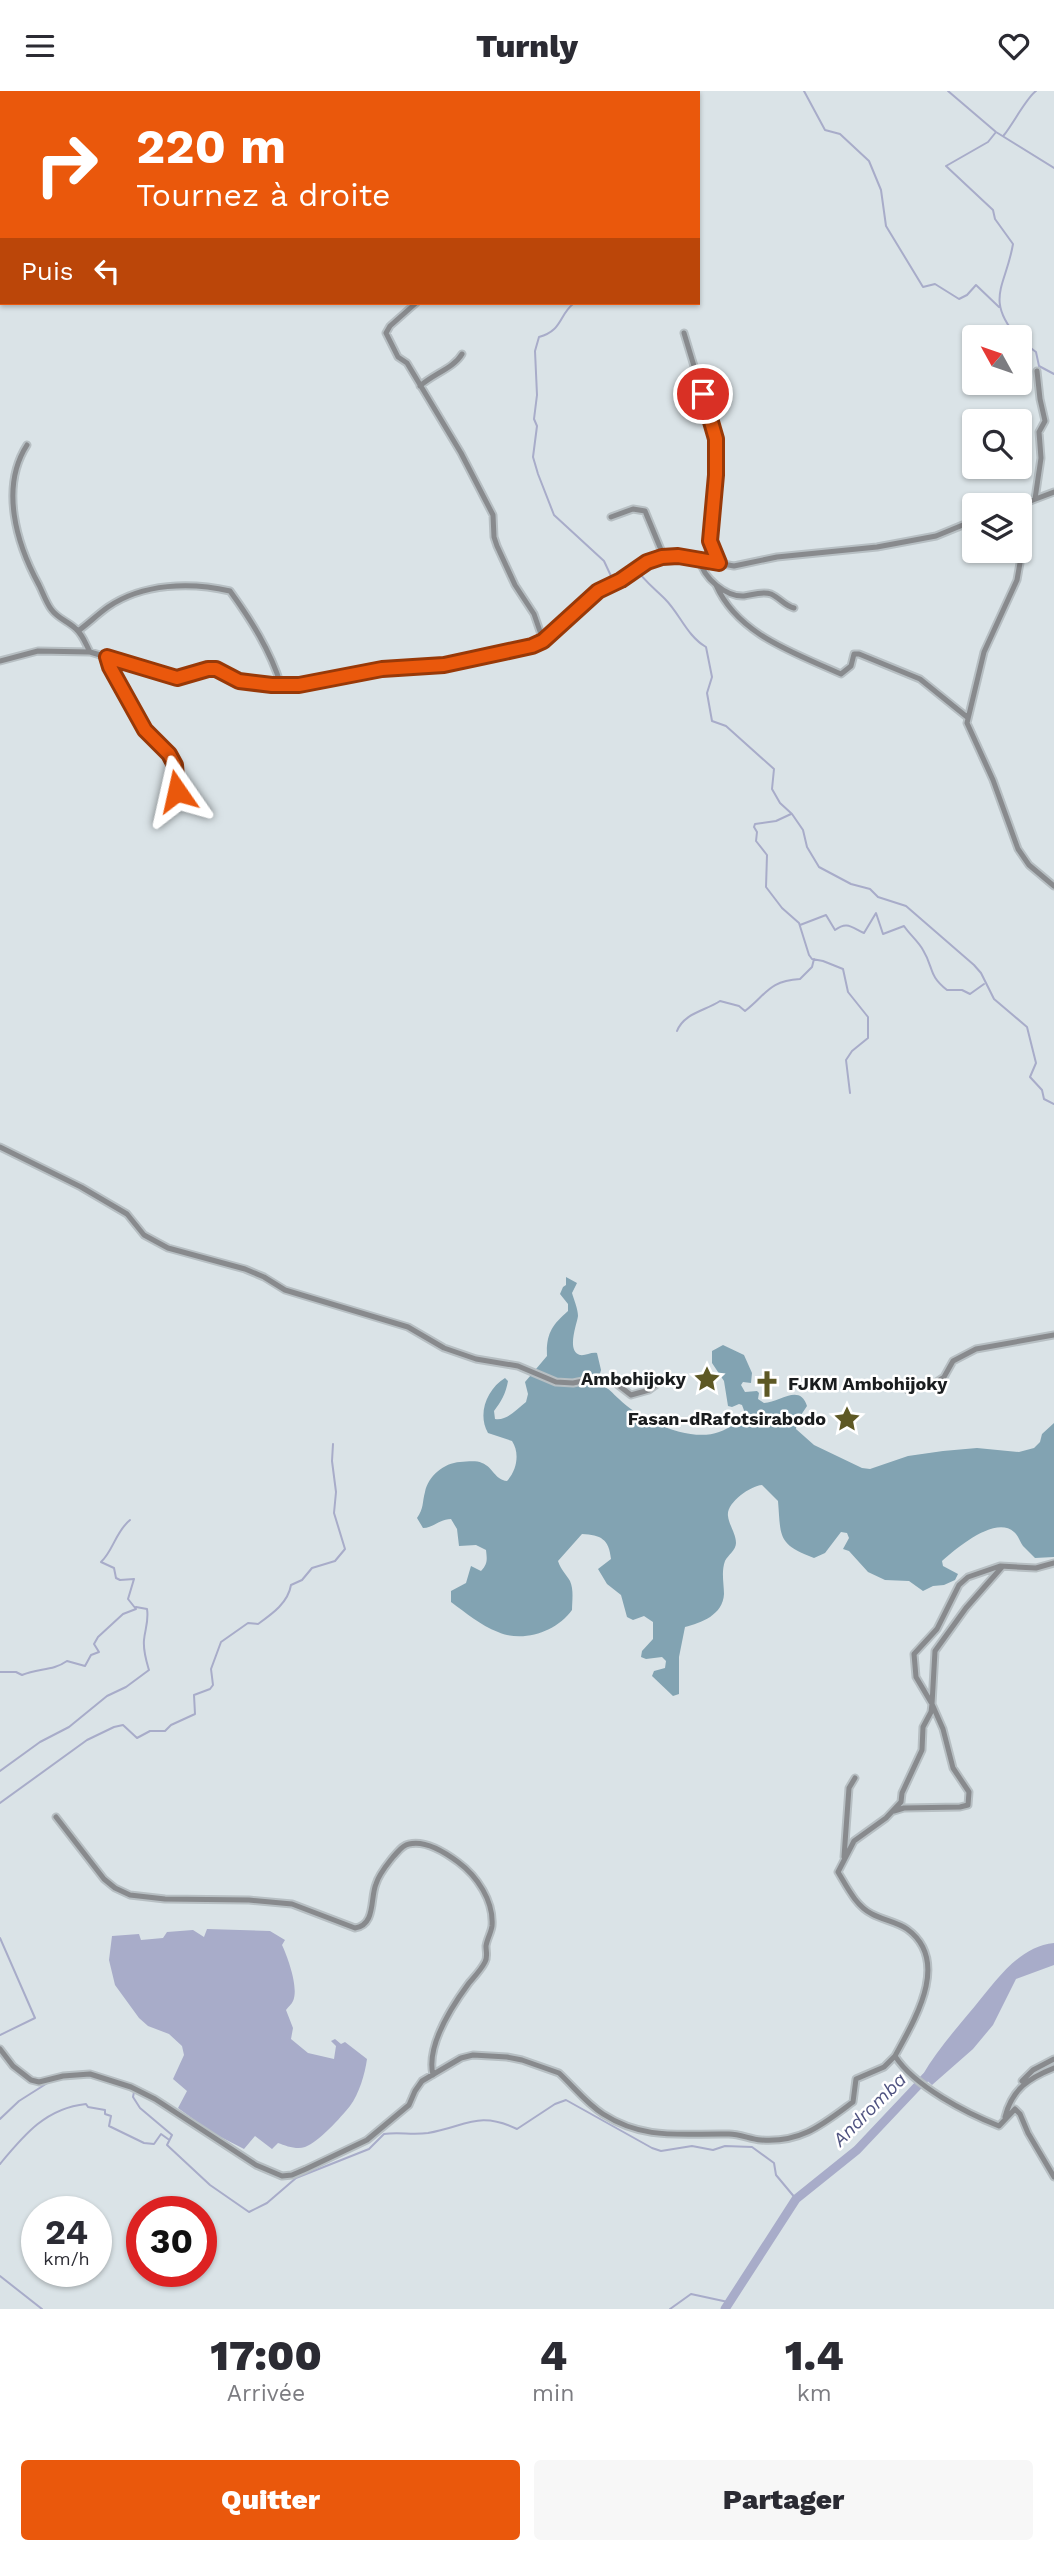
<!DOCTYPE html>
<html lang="fr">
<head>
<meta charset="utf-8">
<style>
  body { margin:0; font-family:"Work Sans",sans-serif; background:#f7f7f7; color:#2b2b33; height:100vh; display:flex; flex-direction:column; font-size:26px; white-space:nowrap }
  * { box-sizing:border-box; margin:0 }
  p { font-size:23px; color:#7c7c81 }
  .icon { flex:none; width:38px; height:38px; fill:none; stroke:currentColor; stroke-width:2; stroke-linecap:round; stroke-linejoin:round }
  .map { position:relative; height:2218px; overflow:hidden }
  .panel { display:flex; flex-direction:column; background:#fff; flex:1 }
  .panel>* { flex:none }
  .guide { position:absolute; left:0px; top:0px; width:700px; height:214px; box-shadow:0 2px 5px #0004; background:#ea580c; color:#fff; overflow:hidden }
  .needle { width:46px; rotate:310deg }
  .buttons { position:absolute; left:962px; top:234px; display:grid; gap:14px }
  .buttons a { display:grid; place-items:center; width:70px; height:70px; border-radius:7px; background:#fff; box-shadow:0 2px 5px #0004; font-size:35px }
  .speed { position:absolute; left:21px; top:2105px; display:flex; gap:14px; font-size:35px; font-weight:700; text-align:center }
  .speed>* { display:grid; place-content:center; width:91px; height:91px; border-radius:50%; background:#fff; box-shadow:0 2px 5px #0004; line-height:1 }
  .speed small { font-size:18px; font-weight:400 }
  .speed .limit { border:10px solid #d22; background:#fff; color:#111 }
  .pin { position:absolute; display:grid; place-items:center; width:60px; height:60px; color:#fff; margin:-30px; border:4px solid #fff; border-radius:50%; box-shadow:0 2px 7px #0007 }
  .me { position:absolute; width:77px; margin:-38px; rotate:349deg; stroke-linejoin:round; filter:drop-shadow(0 0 5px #0008) }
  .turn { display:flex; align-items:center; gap:24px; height:147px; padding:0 21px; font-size:32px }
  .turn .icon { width:91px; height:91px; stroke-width:2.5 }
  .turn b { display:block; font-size:49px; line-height:60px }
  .then { display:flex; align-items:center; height:66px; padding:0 21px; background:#0003; gap:14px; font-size:26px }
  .eta { display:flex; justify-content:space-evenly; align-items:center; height:119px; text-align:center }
  .eta b { font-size:42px; font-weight:800; line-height:49px }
  .action { display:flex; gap:14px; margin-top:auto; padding:14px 21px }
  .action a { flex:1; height:80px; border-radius:7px; background:#ea580c; color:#fff; font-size:28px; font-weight:800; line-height:80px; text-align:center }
  .action a+a { background:#f7f7f7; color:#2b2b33 }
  header { display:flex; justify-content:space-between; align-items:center; height:91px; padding:0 21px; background:#fff; font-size:32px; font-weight:800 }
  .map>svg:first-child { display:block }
  .green { fill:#9cbccb }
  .forest { fill:#82a3b2 }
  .water { fill:#a8acc9 }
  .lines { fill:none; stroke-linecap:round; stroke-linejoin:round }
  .stream { stroke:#a8acc9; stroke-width:2 }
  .river { stroke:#a8acc9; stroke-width:9 }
  .minor-casing { stroke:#b7bfc3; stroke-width:9 }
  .minor { stroke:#888a8d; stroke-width:5 }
  .route-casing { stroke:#983908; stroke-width:18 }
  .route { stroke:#ea580c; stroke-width:12 }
  .labels { text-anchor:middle; stroke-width:5; stroke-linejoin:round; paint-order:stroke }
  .poi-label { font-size:18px; font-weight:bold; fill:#1a1d1f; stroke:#fff; text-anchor:end }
  .water-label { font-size:19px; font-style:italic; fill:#4f5380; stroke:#fff }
</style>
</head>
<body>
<header><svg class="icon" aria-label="menu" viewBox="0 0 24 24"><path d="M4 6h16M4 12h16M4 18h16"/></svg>Turnly<svg class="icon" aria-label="heart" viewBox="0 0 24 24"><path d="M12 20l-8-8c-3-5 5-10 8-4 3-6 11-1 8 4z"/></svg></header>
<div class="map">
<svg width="1054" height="2218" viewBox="0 0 1054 2218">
  <rect width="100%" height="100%" fill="#dae3e7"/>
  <path class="green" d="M0 0H501L2 2V6Z"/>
  <path class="forest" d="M566 1186 577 1192 572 1202C574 1209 578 1218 578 1225 577 1233 566 1260 580 1264 585 1265 591 1261 597 1262L601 1279 597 1293C612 1299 608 1298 619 1308 640 1329 690 1352 719 1341 730 1337 740 1331 745 1322L742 1314 739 1313 732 1316 728 1315 724 1290 712 1272V1260L723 1254 744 1264 752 1282 751 1292 743 1291 741 1294 745 1301 757 1300 759 1302 758 1308 764 1312C780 1311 800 1292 807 1315L797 1330 796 1338 814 1354 862 1377 870 1378 908 1365 943 1360 977 1357 1019 1361 1034 1357 1040 1351 1042 1343 1054 1332V1466L1035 1467C1031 1463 1027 1459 1023 1455 1020 1451 1018 1444 1014 1441 995 1424 956 1458 942 1470L943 1475 958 1483 955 1489 944 1494 933 1495 923 1500 909 1490 885 1489 868 1481 849 1460 843 1458 849 1447 847 1442 841 1441 825 1462 814 1467C777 1453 781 1446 778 1410L762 1394C750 1395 726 1412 728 1425 729 1434 736 1443 736 1452 736 1459 728 1464 725 1470 721 1481 724 1493 724 1503 723 1524 701 1532 685 1536L679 1566V1603L673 1605 652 1585 654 1580 665 1577 666 1570 662 1566 646 1568 641 1566 642 1560 653 1548V1531L644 1525 633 1529 627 1526 621 1504 607 1493 598 1478 611 1468C609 1448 601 1444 582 1443L558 1470C561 1479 566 1483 570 1490 574 1499 572 1510 572 1519 556 1541 523 1552 498 1541 480 1534 466 1522 451 1511V1500L466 1492 471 1475 481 1480C488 1473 487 1468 486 1459L476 1454 459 1455 457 1438 451 1428C440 1428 433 1437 423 1437L417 1427C424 1417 422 1412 425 1401 428 1385 444 1372 460 1371 467 1371 475 1369 482 1372 493 1376 495 1389 507 1390 517 1379 520 1362 512 1350L488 1342C477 1323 487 1298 505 1287L508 1290C506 1302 501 1311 494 1320L495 1328C507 1330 517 1318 526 1311L528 1303 525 1291 547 1265C546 1243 552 1234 568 1220V1213L560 1203 563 1196 566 1194Z"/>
  <path class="water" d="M207 1838 270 1840 285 1849 282 1854C288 1867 299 1897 293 1910 292 1913 288 1916 286 1919L293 1937 291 1948 308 1962 334 1968 336 1955 331 1950 335 1948 341 1953 345 1951 367 1968C365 1983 359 2003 350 2015 341 2026 319 2051 305 2056 297 2059 286 2055 278 2052L272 2058 255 2045 244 2058 211 2041 178 2017 187 2000 173 1988 184 1964 182 1955 169 1943 148 1935 139 1927 115 1894 109 1869 112 1845 139 1843 141 1849 163 1847 167 1841 193 1839 204 1846Z
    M1054 1852V1874L1016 1888 993 1934 973 1958 932 1994 922 1985C937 1959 956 1938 975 1915 997 1889 1018 1856 1054 1852Z"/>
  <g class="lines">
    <path class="stream" d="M678 0 679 2
      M804 0 825 39 840 43 869 70 881 99 886 135 923 196 935 193 959 208 967 204 976 194 999 216
      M948 0 996 41 1054 77
      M117 2 121 0
      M996 41 988 51 946 75 993 119 995 128 1013 153C1006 195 984 208 1018 247
      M1004 44C1013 33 1027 6 1036 0
      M0 56 2 55
      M574 212C558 225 563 239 539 246L535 260 537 304 534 328 537 335 533 366 538 383 554 424 604 470 611 485 615 487 634 475C642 488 654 497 665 508 680 523 687 545 706 556L712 586 707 602 712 630 726 635 774 678 772 698 780 712 792 723 803 739 807 756 819 776 851 793 870 798 878 806 906 815 974 874 981 882 994 908 1027 936 1036 972 1030 986 1042 999 1044 1008 1054 1013
      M1020 249 1036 261 1039 275 1054 283
      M791 723 776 730 755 733 754 736 757 741 756 750 767 764 766 796 782 817 799 832 809 864 812 868 823 870 843 878 848 901 868 926V947L852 960 846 969 850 1002
      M800 834 826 824 835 839C847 830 851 836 864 842L876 822 883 843 904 835C910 844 918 850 923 859 934 877 928 884 947 899H962L970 903 984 893
      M677 940C684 922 705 920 720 910L739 915 745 920C767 903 768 890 800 888L812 876 814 868
      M0 1581H16L22 1584C38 1577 53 1580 67 1570L85 1575 91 1564 99 1561 94 1553 98 1546 123 1523 136 1518 128 1508 134 1488 120 1489 116 1487 114 1477 101 1471C113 1460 116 1440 130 1429
      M0 1680 40 1651 69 1636 107 1605 126 1596 149 1579C146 1569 143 1560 144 1549 145 1538 149 1530 147 1518L136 1516
      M0 1712 87 1649 114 1636 123 1634 137 1647 150 1640H165L171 1634 195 1623 194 1604 210 1598 213 1594 211 1578 221 1551 248 1532 258 1533C272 1523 288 1512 291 1494L302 1489 312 1477 335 1470 345 1458 334 1422 336 1401 332 1370 333 1353
      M0 1847 35 1927 0 1944
      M134 2001 133 2006 140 2017 172 2044 167 2054 210 2094 249 2121 267 2112 296 2087 369 2058 384 2043C398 2041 413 2044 428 2042 465 2036 478 2019 517 2038L555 2013 566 2009 652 2057 661 2060 692 2055 713 2059 725 2055 752 2056 774 2072 776 2084 796 2108
      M0 2028 19 2010 49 1991
      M0 2073C24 2044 46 2017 86 2013L88 2016 105 2019V2023L111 2025 109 2035 144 2052 154 2053 161 2043 168 2048
      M0 2185 42 2218
      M670 2218 691 2203 728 2211"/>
    <path class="river" d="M725 2218 796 2108 857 2059 926 1986"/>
    <defs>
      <path id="minor" d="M416 212 390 235 386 242 398 266 407 272 461 362 493 424 494 446 497 455 515 494 534 523 543 549
        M684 242 716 348V384L710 450 719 472
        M420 295C433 283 454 277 462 263
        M27 354C0 396 16 452 39 494 43 502 46 511 51 518 58 528 68 530 76 538 83 544 86 554 90 561
        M1035 408 1041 367 1039 341 1045 330 1040 308 1037 280
        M1027 411V432L1017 489 984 561 967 632 993 689 1018 758 1029 774 1054 795
        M1017 415 1054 401
        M611 426 633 418 645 420 664 466
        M700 469C703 487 726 506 744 505 752 504 762 500 771 503 780 507 785 515 794 517
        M716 494C738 544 795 562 841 583L851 575 854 563H859L920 588 967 626
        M78 540C89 532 98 523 108 516 143 492 191 491 230 500 251 529 270 559 281 594
        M107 566 110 576 145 639 168 663 175 674 177 700 185 711
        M0 570 38 560 90 561 178 587 208 578H216L239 590 299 594 382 578 444 574 532 555 543 550 598 500 621 489 647 471 662 466 678 465 734 475 777 466 877 456 936 445 975 429
        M0 1056 81 1096 127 1123 144 1144 168 1157 245 1178 264 1186 285 1199 408 1236 444 1257 476 1268 518 1275 556 1291 573 1292 598 1287 613 1290 631 1304 649 1299 668 1285
        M908 1299 935 1292 944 1286 953 1270 976 1258 1054 1244
        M1054 1472 1036 1477 1000 1475 968 1486 959 1494 937 1538 914 1563 916 1586 932 1613 931 1621 923 1636 922 1659 902 1702 901 1711 886 1727 854 1750 838 1781C847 1796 856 1815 872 1823 883 1829 897 1831 907 1838 951 1870 915 1928 895 1965 914 1995 966 2022 999 2035L1015 2018 1020 2023 1028 2042 1054 2086
        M894 1720 904 1717 960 1716 968 1714 969 1701 953 1677 943 1638 932 1613 935 1560 966 1517 1002 1476
        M56 1726 104 1788 115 1797 130 1804 165 1808 249 1809 292 1813 355 1837C376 1834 370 1807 376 1793 379 1783 386 1775 393 1766 398 1761 402 1754 409 1753 425 1749 446 1762 458 1771 477 1785 494 1810 492 1835 491 1842 487 1848 486 1855 486 1861 488 1866 485 1871 481 1879 474 1886 469 1892 452 1915 426 1955 433 1984
        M844 1766 849 1697 855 1687
        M0 1958 13 1975 31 1989 39 1991 63 1985 90 1983 131 1996 155 2008 256 2074 282 2085 292 2084 306 2078 367 2049 409 2014 415 2000 422 1990 461 1967 473 1964 507 1966 522 1969 559 1982C574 1996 586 2012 603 2023 645 2050 683 2042 729 2043 740 2043 750 2048 761 2049 801 2052 822 2034 853 2011L856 1988 884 1976 895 1965
        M1022 1990 1033 1979 1054 1968
        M1005 2026C1012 1998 1029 1987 1054 1977"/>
    </defs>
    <use href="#minor" class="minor-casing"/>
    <use href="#minor" class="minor"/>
  </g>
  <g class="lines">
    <defs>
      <path id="route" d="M177 700 175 674 169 663 145 639 110 576 107 566 177 587 208 578H216L239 590 272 594H299L382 578 444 574 532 555 543 550 598 500 621 489 647 471 662 466 678 465 719 472 710 450 716 384V348L703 303"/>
    </defs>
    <use href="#route" class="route-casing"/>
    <use href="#route" class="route"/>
  </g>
  <defs>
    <symbol id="sight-bare" viewBox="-9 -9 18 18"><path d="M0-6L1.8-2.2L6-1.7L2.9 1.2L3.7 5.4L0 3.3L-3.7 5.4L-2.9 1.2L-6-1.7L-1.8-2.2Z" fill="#5d5824" stroke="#fff" stroke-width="2.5" paint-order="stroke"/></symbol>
    <symbol id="church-bare" viewBox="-9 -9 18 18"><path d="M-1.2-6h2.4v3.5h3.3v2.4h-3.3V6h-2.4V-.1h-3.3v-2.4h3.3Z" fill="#5d5824" stroke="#fff" stroke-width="2.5" paint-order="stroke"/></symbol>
  </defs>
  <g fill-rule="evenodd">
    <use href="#sight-bare" x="688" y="1269" width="38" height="38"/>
    <use href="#church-bare" x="748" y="1274" width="38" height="38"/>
    <use href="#sight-bare" x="828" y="1309" width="38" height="38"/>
  </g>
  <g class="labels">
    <g class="poi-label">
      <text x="686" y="1294">Ambohijoky</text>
      <text x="788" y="1299" text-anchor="start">FJKM Ambohijoky</text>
      <text x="826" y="1334">Fasan-dRafotsirabodo</text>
    </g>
    <g class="water-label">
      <text transform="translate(869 2018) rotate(-45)" y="7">Andromba</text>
    </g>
  </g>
</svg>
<div class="buttons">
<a><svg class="needle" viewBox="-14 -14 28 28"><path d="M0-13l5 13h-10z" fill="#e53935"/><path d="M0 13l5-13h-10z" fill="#7c7c81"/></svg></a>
<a><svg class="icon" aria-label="search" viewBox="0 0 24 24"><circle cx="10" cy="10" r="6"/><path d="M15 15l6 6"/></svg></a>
<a><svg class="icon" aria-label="layers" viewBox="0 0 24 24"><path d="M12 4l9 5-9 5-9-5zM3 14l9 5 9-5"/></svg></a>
</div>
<div class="speed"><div>24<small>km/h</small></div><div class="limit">30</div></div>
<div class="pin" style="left:703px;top:303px;background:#d93025"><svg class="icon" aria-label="arrive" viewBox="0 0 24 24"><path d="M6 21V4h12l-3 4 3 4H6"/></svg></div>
<svg class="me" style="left:177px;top:700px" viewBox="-20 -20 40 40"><path d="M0-17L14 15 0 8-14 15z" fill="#ea580c" stroke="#fff" stroke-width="4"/></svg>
<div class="guide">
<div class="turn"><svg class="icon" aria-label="right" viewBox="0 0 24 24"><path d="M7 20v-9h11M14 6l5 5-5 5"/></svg><div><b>220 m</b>Tournez à droite</div></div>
<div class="then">Puis<svg class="icon" aria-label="left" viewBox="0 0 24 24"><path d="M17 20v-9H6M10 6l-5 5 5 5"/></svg></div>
</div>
</div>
<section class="panel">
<div class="eta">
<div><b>17:00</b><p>Arrivée</p></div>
<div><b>4</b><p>min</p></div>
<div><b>1.4</b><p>km</p></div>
</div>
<div class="action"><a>Quitter</a><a>Partager</a></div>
</section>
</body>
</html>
